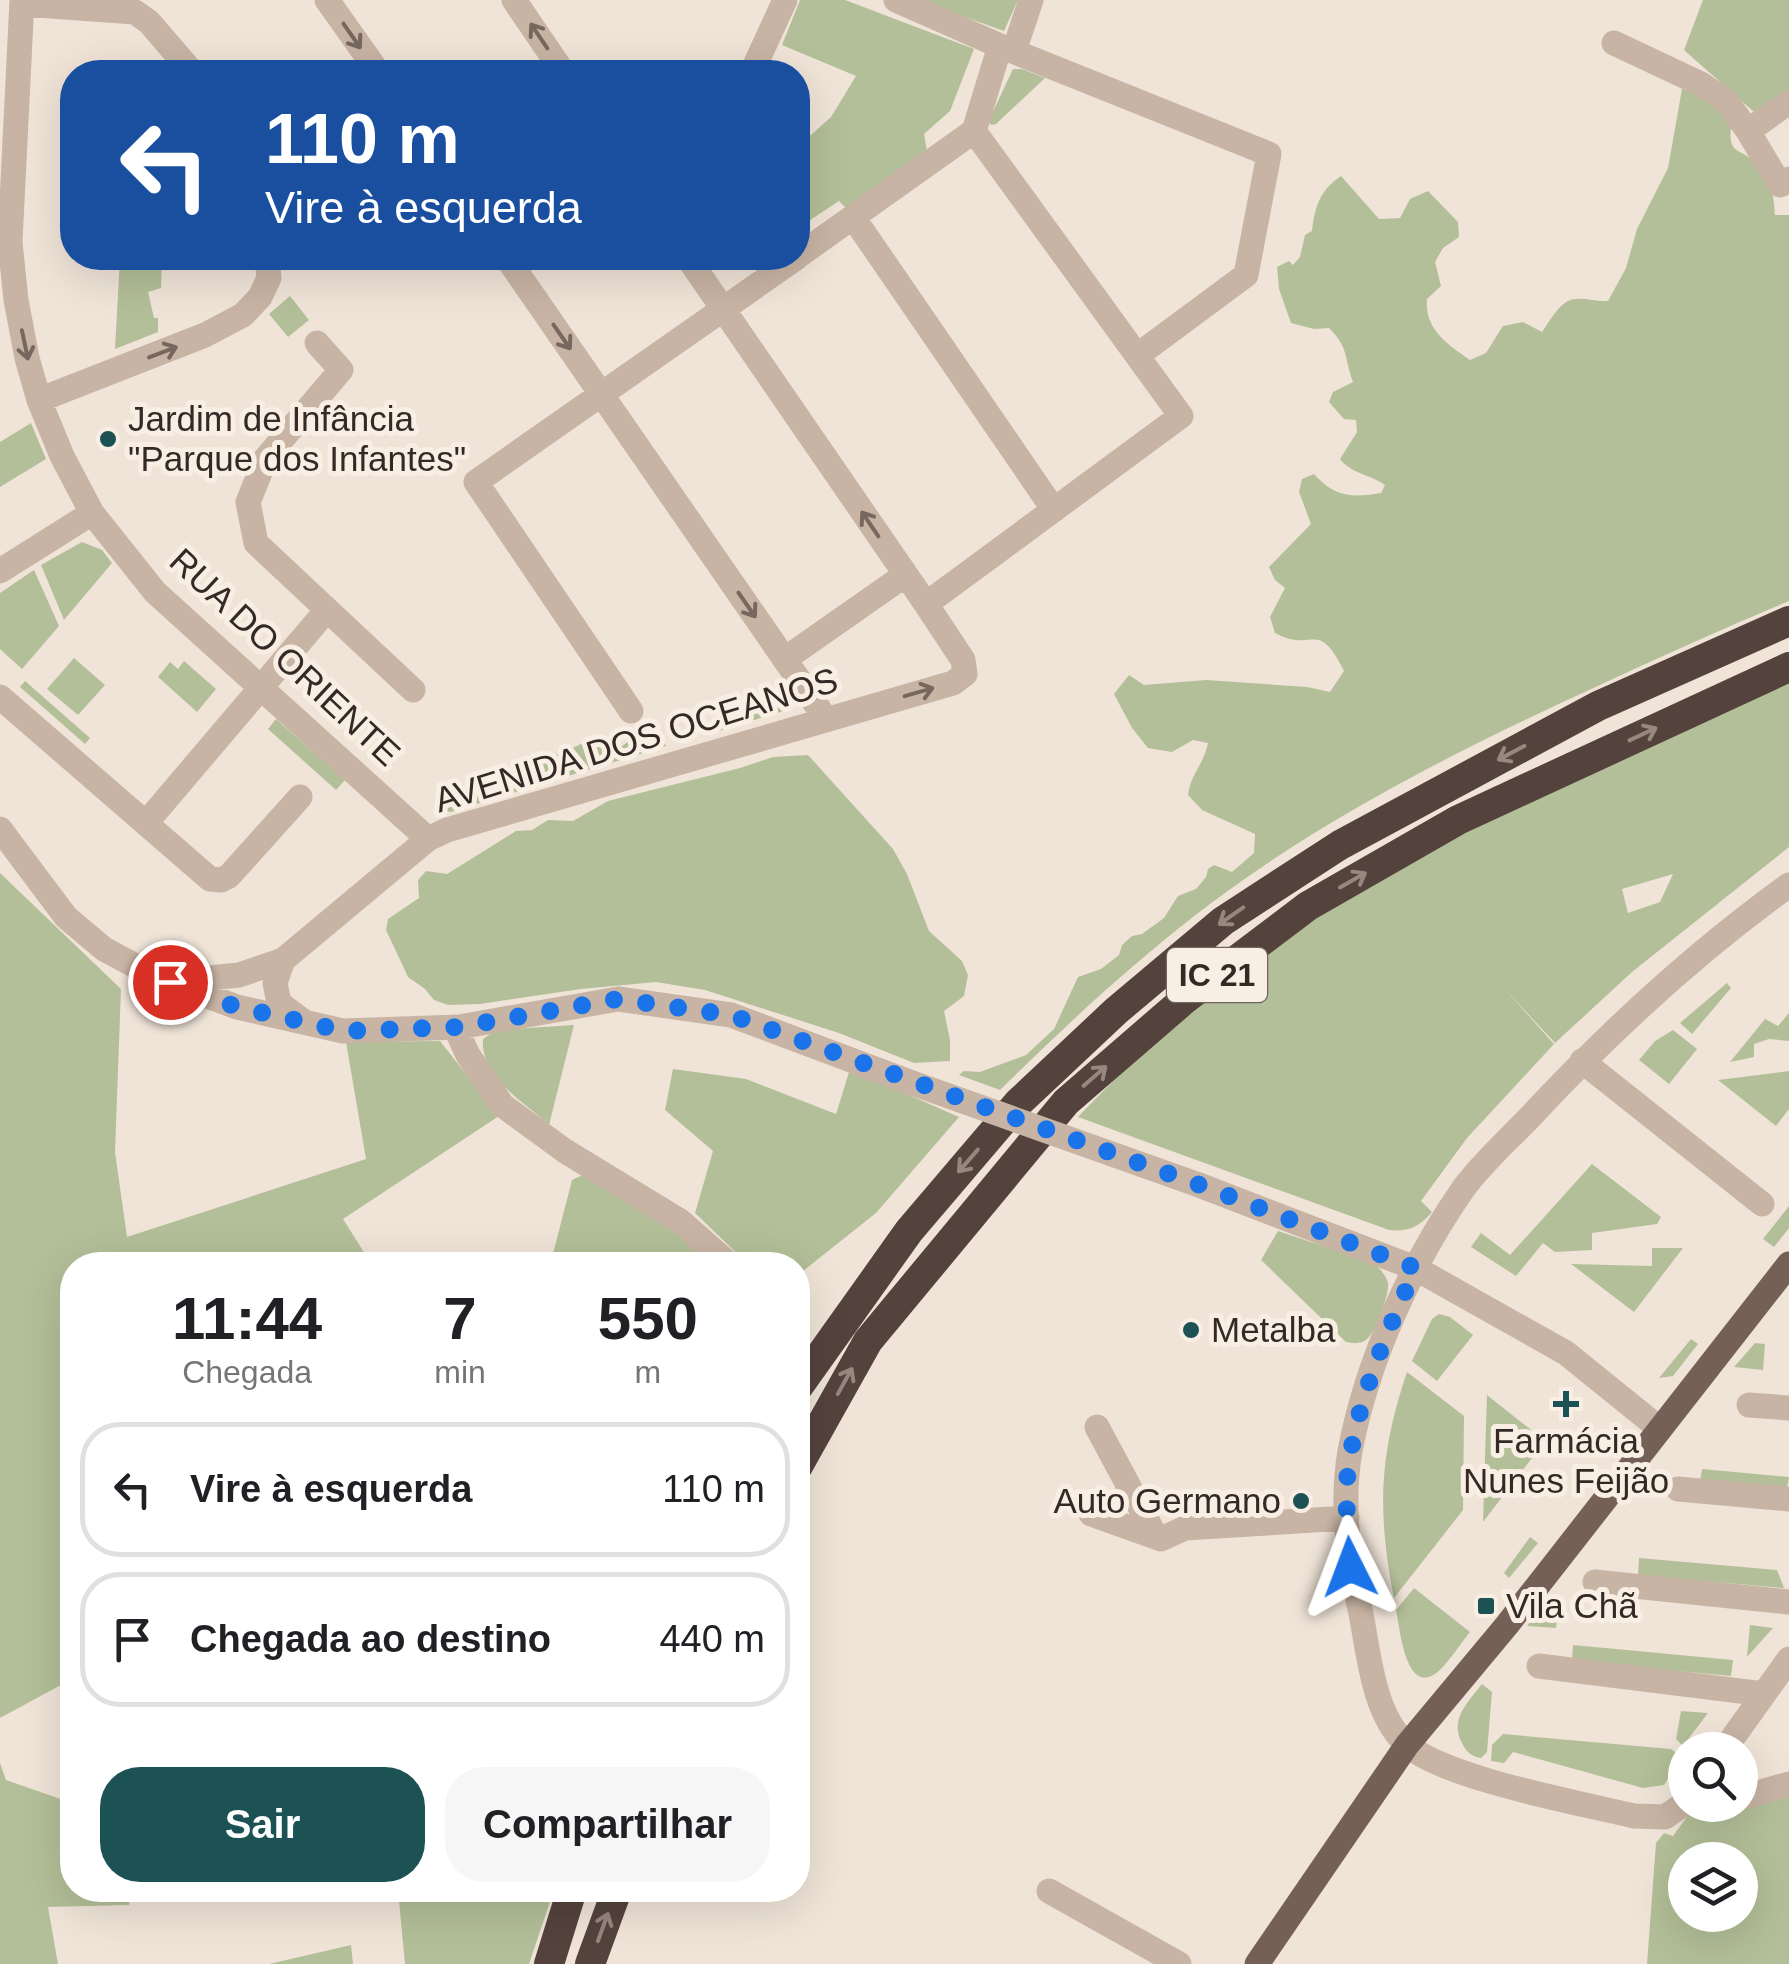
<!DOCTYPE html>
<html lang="pt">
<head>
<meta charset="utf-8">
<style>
  body { margin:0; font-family:Helvetica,sans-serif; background:#f6f6f6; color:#202124; height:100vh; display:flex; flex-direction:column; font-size:38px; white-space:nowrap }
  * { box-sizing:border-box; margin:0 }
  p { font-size:32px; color:#757577 }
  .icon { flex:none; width:55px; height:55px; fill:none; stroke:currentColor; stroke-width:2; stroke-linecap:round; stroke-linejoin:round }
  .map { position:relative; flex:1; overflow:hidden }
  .drawer { position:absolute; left:60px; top:1252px; width:750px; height:650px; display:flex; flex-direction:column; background:#fff; border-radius:40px; box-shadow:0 10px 40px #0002 }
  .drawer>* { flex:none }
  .top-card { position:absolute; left:60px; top:60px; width:750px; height:210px; border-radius:40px; box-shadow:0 10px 40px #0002; background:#1a4fa0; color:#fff; overflow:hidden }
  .tools { position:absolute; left:1668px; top:1732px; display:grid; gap:20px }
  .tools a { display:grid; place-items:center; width:90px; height:90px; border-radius:50%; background:#fff; box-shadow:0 10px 40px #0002; font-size:50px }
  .pin { position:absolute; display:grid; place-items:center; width:85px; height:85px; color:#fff; margin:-42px; border:5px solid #fff; border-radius:50%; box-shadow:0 2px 10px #0007 }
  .me { position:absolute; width:110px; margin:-55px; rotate:357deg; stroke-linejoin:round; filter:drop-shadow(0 0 8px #0008) }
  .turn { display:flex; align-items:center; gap:35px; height:210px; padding:0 40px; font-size:45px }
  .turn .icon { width:130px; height:130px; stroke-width:2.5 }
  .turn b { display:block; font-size:70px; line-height:85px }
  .eta { display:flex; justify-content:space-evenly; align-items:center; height:170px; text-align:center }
  .eta b { font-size:60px; font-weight:600; line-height:70px }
  .cta { display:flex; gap:20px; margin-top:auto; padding:20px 40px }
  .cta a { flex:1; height:115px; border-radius:40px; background:#1c5254; color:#fff; font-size:40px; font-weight:600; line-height:115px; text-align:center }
  .cta a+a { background:#f6f6f6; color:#202124 }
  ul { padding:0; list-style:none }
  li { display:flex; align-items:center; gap:30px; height:135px; margin:0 20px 15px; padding:0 20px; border:5px solid #e0e0e0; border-radius:40px }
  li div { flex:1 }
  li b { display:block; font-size:38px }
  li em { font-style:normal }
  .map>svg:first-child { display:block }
  .green { fill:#b3bf98; fill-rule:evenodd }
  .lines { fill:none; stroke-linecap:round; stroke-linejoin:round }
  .minor { stroke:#c8b4a4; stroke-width:25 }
  .major { stroke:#756057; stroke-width:25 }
  .highway { stroke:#54433d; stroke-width:30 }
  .minor-bridge { stroke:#c8b4a4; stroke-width:25 }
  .oneway { stroke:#76685f }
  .oneway2 { stroke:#96877f }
  .route { stroke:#1a73e8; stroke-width:18; stroke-dasharray:0 32.4 }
  .poi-dot { fill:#1c5254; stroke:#f9eee3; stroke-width:4 }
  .labels { text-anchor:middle; stroke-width:10; stroke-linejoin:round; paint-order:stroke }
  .shield { fill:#f9eee3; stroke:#6e655f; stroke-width:2.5 }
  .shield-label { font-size:32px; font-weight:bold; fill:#332a26 }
  .poi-label { font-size:35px; fill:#332a26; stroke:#f9eee3; text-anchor:start }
  .street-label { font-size:35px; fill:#332a26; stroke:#f9eee3 }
</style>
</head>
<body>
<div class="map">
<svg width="1789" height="1964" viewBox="0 0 1789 1964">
  <rect width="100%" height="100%" fill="#f0e4d8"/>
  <path class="green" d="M800 0H845L974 49 950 111 924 134 927 151 850 212 839 201 798 228V142L802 143 831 117 856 76 782 45Z
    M917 0H1018L1004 31Z
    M1703 0H1789V93L1754 112 1684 50Z
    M1013 69H1022L1045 78 996 124 991 125 989 120Z
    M1682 89 1709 97 1731 128C1728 156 1741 147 1755 163 1770 179 1774 194 1775 215H1789V601C1721 629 1654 660 1587 691 1450 754 1312 824 1193 917 1125 970 1062 1029 1000 1090L959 1075 964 1071 980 1072 1026 1055 1054 1029 1078 977 1101 969 1119 955 1122 945 1132 936 1142 934 1164 918 1178 896 1196 889 1206 877 1208 869 1214 865 1232 872 1254 853 1255 834 1202 810 1188 795C1191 773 1204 764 1208 743L1193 740 1172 752 1148 748 1132 728 1114 694 1129 675 1144 685 1206 680 1307 687 1330 692 1344 671C1317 617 1314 654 1275 633L1270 617 1285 588 1275 580 1269 567 1311 524 1299 492 1302 479 1314 474C1335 497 1351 498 1381 493L1385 485C1369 474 1352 474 1340 459L1357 432 1356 420 1344 419 1329 402 1333 392 1353 382C1344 357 1349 348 1329 328L1314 329 1291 323 1279 289 1277 267 1289 261 1293 265 1300 257 1305 235 1312 231C1315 206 1320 190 1341 176L1379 219 1400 218 1410 199 1428 191 1458 222 1459 237 1443 248 1435 262 1441 286 1427 299C1424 329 1448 345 1470 360L1486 353 1503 326 1523 322 1542 332C1550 321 1561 299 1576 299 1587 298 1597 302 1608 301L1626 268 1637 229 1668 168Z
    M120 258H162L161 288 148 292 154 318H158V332L115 349Z
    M290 296 309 320 288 337 269 314Z
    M31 423 46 459 0 487V442Z
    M82 542 102 550 112 563 64 620 41 565Z
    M34 570 59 626 22 669 0 649V593Z
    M74 658 105 685 78 715 47 689Z
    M184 661 216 689 197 712 158 677 170 662 178 669Z
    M25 681 90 738 85 744 20 687Z
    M1789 682V847L1632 972 1555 1043 1503 987 1554 1044 1467 1138 1421 1201 1432 1212C1419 1227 1409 1232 1389 1230L1078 1117C1194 994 1342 892 1493 816 1589 768 1690 727 1789 682ZM1673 874 1660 902 1628 913 1622 889Z
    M777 687 784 689 792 701 790 709 712 733Z
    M276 719 345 780 336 790 268 729Z
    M652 726 666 746 450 812 435 808 595 738 622 746Z
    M808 755 893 849 907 874 929 931 962 961 968 975 964 996 944 1011 950 1040V1061L914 1063 839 1033 705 990 656 982 581 989 480 1004 448 1005 434 1000 425 989 408 977 386 930 388 919 419 898 418 880 426 871 447 874 516 831 532 830 548 820 573 821 608 801 740 768 773 757Z
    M0 873 121 989 115 1152 127 1237 366 1159 346 1042 440 1041 499 1116 343 1219 372 1265H72V1679L0 1718Z
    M1727 983 1731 988 1692 1034 1680 1023Z
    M1789 1013V1041L1769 1039 1754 1044V1057L1730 1062 1765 1019 1778 1026Z
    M574 1025 549 1125C523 1101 480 1077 483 1039L496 1030Z
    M1673 1030 1697 1049 1669 1084 1639 1060 1655 1041Z
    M673 1069 746 1079 836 1114 850 1069 959 1117 876 1213 798 1275V1265H749L695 1213 713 1151 665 1110Z
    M1789 1071V1109L1776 1126 1718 1080Z
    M1592 1164 1661 1217 1657 1224 1592 1233V1250L1555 1252 1543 1243 1516 1276 1471 1247 1481 1233 1510 1255Z
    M585 1174 666 1226 717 1265H546L554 1250 572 1180Z
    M1789 1206V1228L1774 1247 1763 1239Z
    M1278 1231 1374 1263C1380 1269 1386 1275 1388 1283 1390 1293 1376 1329 1369 1337 1363 1344 1355 1344 1346 1342L1261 1260Z
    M1652 1248H1683L1634 1312 1571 1264 1652 1266Z
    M1439 1314 1450 1317 1473 1335 1437 1381 1412 1361 1432 1319Z
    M1691 1339 1698 1344 1673 1376 1659 1378Z
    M1755 1343 1765 1344 1763 1370 1734 1367Z
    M1407 1372 1464 1416 1463 1510 1394 1598C1377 1512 1379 1455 1407 1372Z
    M1487 1395 1545 1441 1483 1522Z
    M1702 1469 1789 1477 1787 1489 1700 1481Z
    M1530 1537 1538 1543 1509 1578 1504 1573Z
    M1639 1558 1777 1570 1784 1588 1638 1575Z
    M1414 1588 1470 1632C1460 1644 1451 1659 1440 1670 1406 1701 1400 1628 1396 1610Z
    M1549 1597 1558 1603 1556 1628 1527 1626Z
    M1750 1625 1773 1628 1747 1657Z
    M1573 1645 1733 1660 1731 1676 1572 1661Z
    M1482 1684 1492 1692 1487 1752 1481 1758C1471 1756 1467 1753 1462 1743 1449 1720 1468 1702 1482 1684Z
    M1681 1711 1708 1713 1683 1746 1676 1739Z
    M1503 1734 1671 1749 1682 1757 1664 1785 1643 1788 1513 1752 1504 1763 1491 1761 1492 1745Z
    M0 1763 6 1780 72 1803V1890H131L129 1905 48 1907 58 1964H0Z
    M1789 1789V1964H1647L1656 1843 1664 1833 1673 1836 1694 1807 1740 1805ZM1685 1860H1740V1915H1685Z
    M398 1890H554L529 1964H405Z
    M351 1945 353 1964H269Z"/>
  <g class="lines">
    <path class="minor" d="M22 0 10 242 16 300 27 358 39 400 62 456 92 513 155 592 428 839
      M327 0 378 72
      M514 0 563 72
      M896 0 1000 46 1269 154 1246 275 1138 355
      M22 4 135 12 149 22 192 72
      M1614 43 1701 84 1727 102 1748 131
      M1014 51 1031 0
      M752 72 785 0
      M1789 102 1748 131 1780 185 1789 179
      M853 217 1054 510
      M798 256 974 131 1000 46
      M507 258 826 719
      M317 343 341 370 266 458 248 502 256 543 413 690
      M39 400 205 335 243 315 260 297 269 278 267 258
      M0 571 92 513
      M926 604 1181 416 974 131
      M785 659 905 575
      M0 697 210 879 221 880 229 876 300 797
      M631 711 476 482 796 258
      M146 823 326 611
      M0 829 66 917 104 949 156 977 237 1007 343 1031 459 1027 618 999 731 1015 915 1084
      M283 960 275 983 279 1003 303 1021
      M170 982 239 975 283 960 428 839 447 830 953 683 965 674 963 660 926 604 688 258
      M455 1027 468 1055 502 1105 565 1151 680 1221 730 1265
      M1582 1061 1762 1204
      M1199 1185 1415 1268 1566 1353 1660 1429
      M1749 1405 1789 1408
      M1097 1427 1156 1537
      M1678 1489 1789 1499
      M1091 1514 1161 1539 1185 1528 1347 1518
      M1595 1582 1789 1602
      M1539 1666 1764 1694
      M1724 1750 1789 1659
      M1740 1798 1789 1784
      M1685 1803 1665 1817 1634 1816C1581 1803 1441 1778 1405 1743 1372 1711 1369 1652 1360 1609 1348 1559 1341 1503 1350 1451 1367 1361 1411 1264 1463 1189 1482 1163 1508 1140 1530 1117 1609 1032 1695 953 1789 885
      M1049 1891 1179 1964"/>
    <path class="major" d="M1257 1964 1407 1745 1507 1625 1789 1264"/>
    <path class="highway" d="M798 1387 909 1231 1018 1103 1116 1011 1223 921 1340 845 1598 706 1789 621
      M798 1466 868 1341 1066 1102 1185 999 1308 906 1458 820 1789 667
      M549 1964 572 1890
      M590 1964 617 1890"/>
    <path class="minor-bridge" d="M915 1084 1199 1185"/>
  </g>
  <defs><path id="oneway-shaft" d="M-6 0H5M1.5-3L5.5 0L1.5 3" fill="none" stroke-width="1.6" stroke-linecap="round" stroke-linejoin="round" transform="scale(2.5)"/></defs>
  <g class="oneway">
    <use href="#oneway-shaft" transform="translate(352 36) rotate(55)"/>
    <use href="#oneway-shaft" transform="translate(539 36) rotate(-124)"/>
    <use href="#oneway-shaft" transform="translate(562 337) rotate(55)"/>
    <use href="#oneway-shaft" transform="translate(25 345) rotate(78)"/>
    <use href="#oneway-shaft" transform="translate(163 352) rotate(-21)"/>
    <use href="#oneway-shaft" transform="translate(870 524) rotate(-124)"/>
    <use href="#oneway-shaft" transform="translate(747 605) rotate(55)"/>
    <use href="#oneway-shaft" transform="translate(919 692) rotate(-16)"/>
  </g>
  <g class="oneway2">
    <use href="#oneway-shaft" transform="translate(1643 734) rotate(-25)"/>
    <use href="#oneway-shaft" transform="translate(1511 753) rotate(152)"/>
    <use href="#oneway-shaft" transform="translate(1353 880) rotate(-30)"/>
    <use href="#oneway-shaft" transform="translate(1231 916) rotate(145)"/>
    <use href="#oneway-shaft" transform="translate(1095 1076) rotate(-41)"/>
    <use href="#oneway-shaft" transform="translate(968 1161) rotate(131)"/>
    <use href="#oneway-shaft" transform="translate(845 1381) rotate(-61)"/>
    <use href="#oneway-shaft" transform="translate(603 1927) rotate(-70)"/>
  </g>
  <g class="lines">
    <path class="route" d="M170 982 237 1007 344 1031 459 1027 618 999 731 1015 1200 1185 1416 1268C1389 1327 1363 1387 1351 1451 1343 1488 1348 1530 1350 1567"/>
  </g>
  <g class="poi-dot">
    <circle cx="108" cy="439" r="10"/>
    <circle cx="1191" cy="1330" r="10"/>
    <path d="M1561 1389h10v10h10v10h-10v10h-10v-10h-10v-10h10z"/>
    <circle cx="1301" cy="1501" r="10"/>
    <rect x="1476" y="1596" width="20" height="20" rx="5"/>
  </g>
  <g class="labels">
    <rect class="shield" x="1167" y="948" width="100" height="54" rx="8"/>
    <g class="shield-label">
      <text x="1217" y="986">IC 21</text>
    </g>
    <g class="poi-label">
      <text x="128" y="431">Jardim de Infância<tspan x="128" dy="40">"Parque dos Infantes"</tspan></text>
      <text x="1211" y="1342">Metalba</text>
      <text x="1566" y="1453" text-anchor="middle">Farmácia<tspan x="1566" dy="40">Nunes Feijão</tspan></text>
      <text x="1281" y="1513" text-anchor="end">Auto Germano</text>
      <text x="1506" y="1618">Vila Chã</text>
    </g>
    <g class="street-label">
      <text transform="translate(285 657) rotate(43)" y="12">RUA DO ORIENTE</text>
      <text transform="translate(636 740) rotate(-17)" y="12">AVENIDA DOS OCEANOS</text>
    </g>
  </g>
</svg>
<div class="tools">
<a><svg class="icon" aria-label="search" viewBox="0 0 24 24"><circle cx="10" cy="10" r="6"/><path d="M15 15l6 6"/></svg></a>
<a><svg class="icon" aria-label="layers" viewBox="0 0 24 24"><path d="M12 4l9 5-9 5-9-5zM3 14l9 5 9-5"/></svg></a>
</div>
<div class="pin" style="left:170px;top:982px;background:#d93025"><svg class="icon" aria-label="arrive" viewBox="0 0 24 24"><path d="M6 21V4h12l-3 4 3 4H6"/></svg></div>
<svg class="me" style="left:1350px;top:1567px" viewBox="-20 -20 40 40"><path d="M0-17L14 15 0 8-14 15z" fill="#1a73e8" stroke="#fff" stroke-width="4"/></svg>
<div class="top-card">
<div class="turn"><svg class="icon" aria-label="left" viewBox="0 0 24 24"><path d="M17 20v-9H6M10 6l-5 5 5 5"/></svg><div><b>110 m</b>Vire à esquerda</div></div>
</div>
<section class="drawer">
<div class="eta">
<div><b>11:44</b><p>Chegada</p></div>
<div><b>7</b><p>min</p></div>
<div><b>550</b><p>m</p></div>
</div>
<ul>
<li><svg class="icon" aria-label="left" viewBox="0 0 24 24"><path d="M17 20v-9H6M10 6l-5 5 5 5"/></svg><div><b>Vire à esquerda</b></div><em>110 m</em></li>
<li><svg class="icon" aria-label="arrive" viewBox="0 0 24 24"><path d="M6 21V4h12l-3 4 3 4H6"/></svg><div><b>Chegada ao destino</b></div><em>440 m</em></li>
</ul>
<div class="cta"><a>Sair</a><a>Compartilhar</a></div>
</section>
</div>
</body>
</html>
